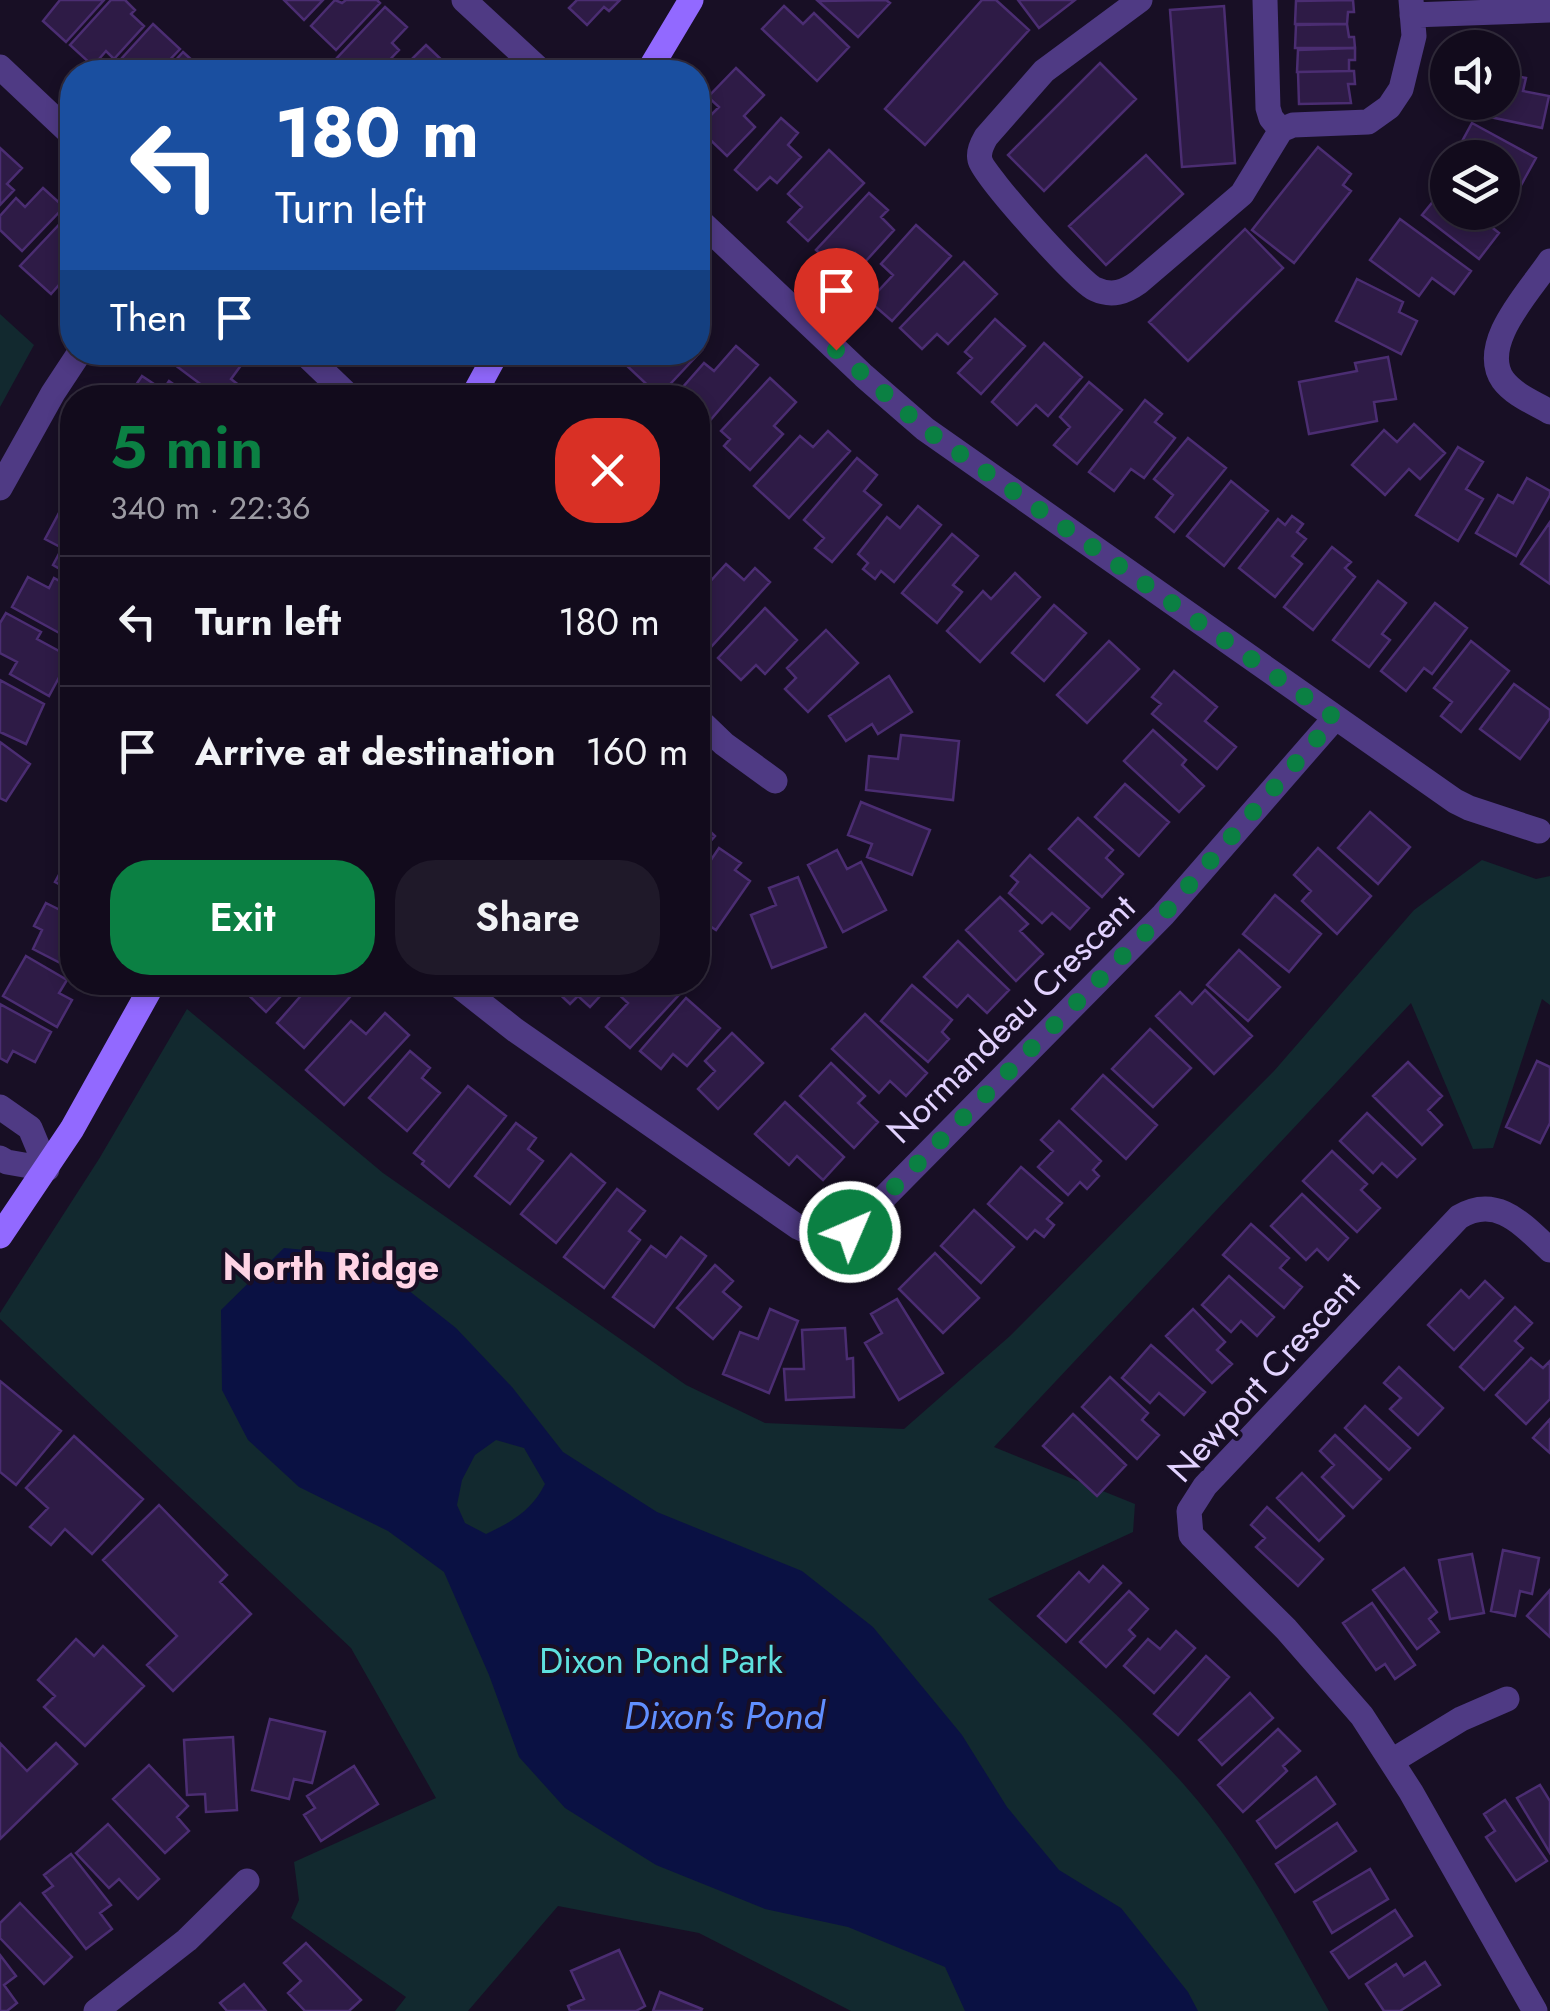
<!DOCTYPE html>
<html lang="en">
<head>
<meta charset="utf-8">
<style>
  body { margin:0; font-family:Jost,sans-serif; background:#1f1929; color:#f1f3f6; height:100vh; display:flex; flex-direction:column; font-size:38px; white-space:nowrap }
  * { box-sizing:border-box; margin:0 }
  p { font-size:32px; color:#9c9ba3 }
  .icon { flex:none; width:55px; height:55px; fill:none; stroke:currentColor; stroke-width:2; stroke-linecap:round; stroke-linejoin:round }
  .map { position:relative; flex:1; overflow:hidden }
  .drawer { position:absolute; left:60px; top:385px; width:650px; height:610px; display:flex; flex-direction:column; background:#120b1c; border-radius:40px; box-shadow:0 5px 15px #0003,0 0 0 2px #312b3b }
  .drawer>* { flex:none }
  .banner { position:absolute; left:60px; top:60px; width:650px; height:305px; border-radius:40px; box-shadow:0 5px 15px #0003,0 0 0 2px #312b3b; background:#1a4fa0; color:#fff; overflow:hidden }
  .tools { position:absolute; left:1430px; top:30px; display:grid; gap:20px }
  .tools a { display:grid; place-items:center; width:90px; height:90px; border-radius:50%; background:#120b1c; box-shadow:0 5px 15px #0003,0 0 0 2px #312b3b; font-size:50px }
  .pin { position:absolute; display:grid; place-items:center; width:85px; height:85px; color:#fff; margin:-102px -42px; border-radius:50% 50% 50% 0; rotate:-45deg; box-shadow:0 0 10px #0007 }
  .pin .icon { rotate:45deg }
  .me { position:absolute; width:110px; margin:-55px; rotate:45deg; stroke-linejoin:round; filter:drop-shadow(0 0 8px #0008) }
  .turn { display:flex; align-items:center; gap:35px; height:210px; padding:0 50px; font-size:45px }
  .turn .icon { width:130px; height:130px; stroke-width:2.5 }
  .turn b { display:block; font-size:70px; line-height:85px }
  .then { display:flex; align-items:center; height:95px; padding:0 50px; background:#0003; gap:20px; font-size:38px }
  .round { display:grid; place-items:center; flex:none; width:105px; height:105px; border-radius:40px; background:#1f1929 }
  .summary { display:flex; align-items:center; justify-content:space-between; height:170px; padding:0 50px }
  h1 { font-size:60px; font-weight:600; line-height:75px; color:#0b8043 }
  .cta { display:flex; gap:20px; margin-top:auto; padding:20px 50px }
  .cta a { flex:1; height:115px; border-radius:40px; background:#0b8043; color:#fff; font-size:40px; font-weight:600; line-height:115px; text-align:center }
  .cta a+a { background:#1f1929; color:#f1f3f6 }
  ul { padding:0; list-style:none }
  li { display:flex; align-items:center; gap:30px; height:130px; padding:0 50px; border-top:2px solid #312b3b }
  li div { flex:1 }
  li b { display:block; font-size:38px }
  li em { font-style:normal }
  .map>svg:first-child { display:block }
  .green { fill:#12292f }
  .water { fill:#0a1143; fill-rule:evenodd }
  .building { fill:#2e1b46; stroke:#4b2d72; stroke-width:2.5 }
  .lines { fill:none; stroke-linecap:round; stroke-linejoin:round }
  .street { stroke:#4f3a84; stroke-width:25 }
  .secondary { stroke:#9269ff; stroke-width:25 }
  .route { stroke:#0b8043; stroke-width:18; stroke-dasharray:0 32.4 }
  .labels { text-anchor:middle; stroke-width:8; stroke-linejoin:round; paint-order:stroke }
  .street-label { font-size:35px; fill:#e2d2ff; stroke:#180f25 }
  .park-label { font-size:35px; fill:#5ee0df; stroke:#180f25 }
  .neighbourhood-label { font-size:38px; font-weight:bold; fill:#ffd4e5; stroke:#180f25 }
  .water-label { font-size:38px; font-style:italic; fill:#608fff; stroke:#180f25 }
</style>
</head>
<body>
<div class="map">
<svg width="1550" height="2011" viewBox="0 0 1550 2011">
  <rect width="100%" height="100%" fill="#180f25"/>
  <path class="green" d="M0 314 34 345 0 407Z
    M1482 860 1536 879 1550 876V1005L1542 999 1493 1148 1473 1149 1411 1003 994 1447 1135 1504 1133 1532 988 1599C1055 1660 1126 1718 1186 1787 1245 1853 1285 1935 1329 2011H851L699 1933 558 1906 468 2011H395L406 1997 291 1918 299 1900 294 1862 436 1798 351 1648 0 1319V1313L99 1159 187 1009 383 1173 686 1385 765 1423 904 1429 1010 1336 1274 1071 1414 910Z"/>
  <path class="water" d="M284 1248 338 1253 379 1267 456 1328 512 1387 563 1452 657 1512 802 1571 873 1627 962 1735 1007 1807 1059 1870 1121 1908 1188 1992 1198 2011H965L945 1967 848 1927 765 1909 656 1865 565 1808 519 1757 489 1675 444 1572 388 1531 299 1487 248 1440 222 1390 221 1310ZM496 1440 524 1448 545 1484C532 1510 512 1522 486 1534L465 1523 457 1505 462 1480 475 1455Z"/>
  <path class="building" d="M60 0H104L66 42 43 21Z
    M111 0H125L135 10 131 14 144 26 114 59 106 51 93 66 70 45Z
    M284 0H323L304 20Z
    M335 0 342 3 346 0H377L380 3 336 50 311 26Z
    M577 0H620L609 11 604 7 587 25 569 8Z
    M886 0 890 3 858 37 818 1Z
    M982 0H996L1029 30 925 145 885 109Z
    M1018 0H1075L1039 28Z
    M1353 0 1354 12H1348L1347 24H1295L1296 1Z
    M784 6 803 24 814 13 849 47 817 81 762 29Z
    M1224 6 1235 163 1182 167 1170 10Z
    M385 7 407 27 392 43 399 50 378 72H350L336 59Z
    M153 24 180 49 158 72H117L126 62 122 58Z
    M1347 24 1349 37H1354L1355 48H1295L1296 25Z
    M426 45 446 64 439 72H387L398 60 405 66Z
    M1355 48V60H1349V71L1297 72 1298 50Z
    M183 52 205 72H165Z
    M1100 63 1136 99 1044 191 1008 155Z
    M736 68 764 95 744 116 755 127 727 156 698 128 719 107 708 97Z
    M1349 71H1354L1355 84H1348L1351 103 1299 104 1298 72Z
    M1502 73 1526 78 1523 91 1549 96 1542 128 1471 113 1473 102H1502Z
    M781 118 798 133 788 145 801 157 777 183 770 177 757 190 735 170Z
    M1472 123 1536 158 1520 187 1502 178V158H1453Z
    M1318 147 1351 174 1343 185 1351 191 1294 263 1252 230Z
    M0 148 22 168 7 184 14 190 0 205Z
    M829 150 864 183 808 241 788 222 802 207 788 194Z
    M1146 155 1183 194 1106 265 1069 226Z
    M1448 183V212H1487L1490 214 1484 221 1499 233 1479 259 1422 215Z
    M43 188 64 207 22 251 0 230V216L16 198 25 207Z
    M869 193 888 210 881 217 894 230 865 262 855 253 838 270 816 250Z
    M70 213 72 215V270L51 294 20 266Z
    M1400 219 1471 271 1454 294 1432 278 1419 296 1370 260Z
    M916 225 951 256 892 321 869 301 893 275 881 264Z
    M1245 229 1283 268 1188 361 1149 322Z
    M964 262 997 294 948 344 937 334 922 349 900 328Z
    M1357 279 1403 302 1399 312 1417 321 1401 354 1336 321Z
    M995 319 1025 346 981 394 958 373 972 358 965 352Z
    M1044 343 1082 377 1048 416 1036 405 1017 425 992 402Z
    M698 346 702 350 659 396 625 364 636 352H698Z
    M736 346 758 365 707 424 698 415V398L675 396 704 363 714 371Z
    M226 352 242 364 231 379 240 386 232 398H219L159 353Z
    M1388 357 1396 399 1374 402 1377 421 1309 434 1299 382 1357 371 1355 363Z
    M142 376 163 390 169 381 193 398H127Z
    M770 378 796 402 774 426 783 434 750 470 724 446 730 439 721 431Z
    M1089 382 1122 410 1077 464 1054 445 1070 427 1060 417Z
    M1145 400 1162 414 1155 422 1175 438 1144 478 1131 469 1114 491 1089 472Z
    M1414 424 1445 453 1420 479 1409 469 1385 495 1352 465 1384 430 1397 442Z
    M828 431 850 451 789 518 754 486 800 436 813 447Z
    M1188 438 1226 468 1174 532 1156 517 1173 495 1154 479Z
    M1458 447 1483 462 1466 489 1483 499 1458 541 1416 515Z
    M857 458 877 475 864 491 881 505 832 562 815 548 824 538 804 520Z
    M1527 478 1550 491V495L1516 556 1476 533 1498 495 1513 503Z
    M1231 481 1268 511 1224 566 1187 536Z
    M918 506 941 525 894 582 881 571 875 579 863 569 868 563 858 554 887 517 900 528Z
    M60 511 72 518V576L53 565 62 548 45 539Z
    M1292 516 1303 524 1297 532 1306 539 1292 556 1302 564 1275 597 1239 568 1278 519 1285 525Z
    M1550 522V584L1521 564Z
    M952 534 978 556 953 585 962 592 937 623 902 593Z
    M1332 547 1351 562 1345 568 1355 577 1313 630 1284 607Z
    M726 564 744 580 755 568 770 582 711 647 698 636V595Z
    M1015 573 1040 597 980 662 947 631 983 591 991 599Z
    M28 577 49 588 54 578 72 588V640L12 607Z
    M1378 581 1406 603 1382 634 1390 640 1369 667 1333 640Z
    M1435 603 1467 628 1432 674 1424 668 1406 691 1381 671Z
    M1054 605 1086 633 1044 681 1012 653Z
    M765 608 797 640 765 674 756 665 741 680 718 658Z
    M6 613 41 632 37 639 70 657 49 696 10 674 17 662 0 653V623Z
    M826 630 858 663 808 712 785 689 796 678 787 668Z
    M1109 641 1139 669 1087 723 1057 695Z
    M1471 641 1509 671 1461 732 1441 716 1452 702 1434 688Z
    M1174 671 1217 707 1205 721 1236 747 1217 769 1152 714 1161 704 1152 697Z
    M889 676 912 712 878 734 872 724 846 741 829 716Z
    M0 680 44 704 26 744 0 732Z
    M1514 684 1550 710V718L1520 759 1480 729Z
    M1153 730 1186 760 1182 765 1204 786 1179 812 1124 761Z
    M901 735 959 741 953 800 866 790 869 756 898 759Z
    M0 742 30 764 6 801 0 798Z
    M1125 784 1169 822 1139 856 1095 817Z
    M861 802 930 830 912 875 867 857 872 844 848 835Z
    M1370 812 1410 847 1378 884 1338 848Z
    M1078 818 1113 850 1106 858 1123 874 1102 897 1049 849Z
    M698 820 715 836 698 855Z
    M719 848 741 863 735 870 750 881 716 930 705 923 699 932 698 879Z
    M1318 848 1371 896 1337 934 1302 901 1311 891 1294 875Z
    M837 850 847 869 861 862 886 910 843 932 808 865Z
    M72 851V891L55 882Z
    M1030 855 1089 908 1070 929 1052 913 1042 923 1009 893 1018 882 1011 876Z
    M798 877 826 947 772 968 751 915 776 905 769 888Z
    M1275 895 1321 934 1289 972 1243 934Z
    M1000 897 1028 924 1020 931 1043 954 1016 981 966 930Z
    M46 903 72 916 70 968 33 949 42 930 34 926Z
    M958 941 1009 990 987 1013 968 995 957 1007 924 977Z
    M1239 950 1280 987 1248 1021 1207 985Z
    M26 956 67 980 59 993 72 1000 57 1027 3 996Z
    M235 982H294L266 1012Z
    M313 982H350L357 989 304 1048 277 1023Z
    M557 982H613L590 1007 578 996 570 1004 552 987Z
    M629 982 688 985 630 1048 606 1027 628 1003 618 994Z
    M912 985 952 1020 942 1032 949 1039 928 1062 881 1021Z
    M1205 990 1252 1036 1214 1074 1156 1016 1180 992 1192 1004Z
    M686 998 720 1028 687 1066 673 1054 661 1069 640 1051Z
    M0 1004 51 1032 35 1062 13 1051 7 1062 0 1058Z
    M385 1013 409 1035 344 1105 306 1070 351 1021 366 1034Z
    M865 1014 927 1073 906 1096 890 1081 879 1093 832 1049Z
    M1150 1029 1191 1068 1153 1107 1112 1069Z
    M732 1033 763 1063 718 1109 698 1089 715 1071 705 1061Z
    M410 1051 430 1068 422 1078 440 1093 407 1131 369 1098Z
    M1537 1061 1550 1067V1123L1540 1143 1506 1127Z
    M1408 1062 1442 1096 1428 1110 1442 1125 1422 1145 1373 1096Z
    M831 1063 865 1096 858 1103 878 1122 854 1148 800 1096Z
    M1103 1075 1157 1125 1126 1159 1072 1109Z
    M468 1086 506 1116 449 1187 422 1164 424 1161 414 1153Z
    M785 1102 844 1157 823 1180 797 1156 789 1165 755 1134Z
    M1367 1113 1415 1159 1397 1177 1382 1163 1373 1173 1340 1141Z
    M1059 1121 1101 1161 1093 1170 1099 1176 1087 1189 1080 1182 1068 1195 1038 1167 1053 1151 1041 1140Z
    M516 1123 536 1138 528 1149 543 1161 510 1204 475 1176Z
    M1332 1151 1367 1184 1361 1190 1380 1208 1357 1232 1303 1181Z
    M571 1154 605 1183 556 1243 521 1214Z
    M1021 1167 1062 1203 1047 1219 1054 1225 1044 1237 1035 1230 1027 1239 988 1204Z
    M617 1189 645 1211 629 1231 640 1240 604 1288 564 1257Z
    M1302 1194 1348 1238 1328 1260 1317 1249 1306 1260 1271 1226Z
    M974 1210 1014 1247 981 1283 941 1246Z
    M1251 1224 1289 1258 1280 1268 1302 1287 1284 1308 1223 1255Z
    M681 1237 706 1256 654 1327 613 1297 651 1246 666 1257Z
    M935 1253 979 1298 943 1333 899 1289Z
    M715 1265 733 1281 723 1292 741 1307 713 1339 677 1308Z
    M1229 1276 1274 1317 1257 1336 1241 1321 1231 1332 1202 1305Z
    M1485 1281 1503 1298 1454 1350 1428 1325 1461 1290 1469 1298Z
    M897 1299 943 1373 899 1400 865 1343 882 1333 871 1314Z
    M1515 1307 1532 1323 1515 1341 1523 1348 1484 1390 1460 1367Z
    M770 1309 798 1321 769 1393 723 1374 740 1332 758 1339Z
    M1193 1309 1225 1342 1217 1350 1232 1364 1212 1383 1166 1336Z
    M845 1328 847 1359 853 1358 854 1397 786 1400 784 1369H804L802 1330Z
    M1151 1345 1205 1392 1184 1415 1159 1393 1150 1403 1122 1378Z
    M1531 1358 1543 1368 1550 1361V1399L1526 1424 1496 1395Z
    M1399 1367 1443 1408 1418 1435 1390 1409 1401 1398 1384 1383Z
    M1110 1377 1148 1413 1142 1420 1159 1435 1137 1459 1082 1407Z
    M0 1381 61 1431 16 1485 0 1472Z
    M1365 1406 1410 1448 1389 1470 1345 1428Z
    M1073 1414 1126 1465 1097 1496 1043 1446Z
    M1550 1419V1453L1533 1438Z
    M1335 1435 1381 1479 1353 1508 1322 1477 1334 1465 1320 1451Z
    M74 1436 143 1499 92 1554 65 1529 51 1545 30 1527 48 1508 26 1488Z
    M1302 1473 1344 1516 1319 1541 1277 1498Z
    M159 1505 227 1575 220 1582 251 1614 173 1691 147 1665 177 1636 103 1560Z
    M1267 1507 1323 1559 1298 1586 1256 1547 1265 1538 1251 1525Z
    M1503 1550 1539 1558 1532 1594 1520 1591 1515 1616 1491 1611Z
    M1472 1554 1484 1613 1450 1619 1439 1560Z
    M1103 1566 1121 1583 1066 1642 1038 1616 1079 1572 1089 1582Z
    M1404 1568 1437 1612 1429 1619 1439 1632 1417 1649 1373 1590Z
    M1550 1590V1637L1527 1616Z
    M1129 1591 1148 1609 1129 1630 1135 1636 1106 1667 1080 1642Z
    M1372 1603 1415 1665 1395 1679 1385 1664 1376 1670 1343 1623Z
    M1176 1631 1195 1648 1154 1693 1124 1666 1148 1639 1160 1649Z
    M76 1639 94 1656 103 1646 144 1686 85 1746 44 1707 55 1696 38 1680Z
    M1206 1656 1229 1677 1178 1735 1154 1714Z
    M1250 1693 1273 1718 1222 1765 1199 1740Z
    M270 1719 325 1732 312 1783 294 1779 289 1799 252 1790Z
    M1278 1729 1300 1751 1283 1766 1287 1771 1243 1812 1218 1785Z
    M233 1737 237 1810 206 1812 205 1794 187 1795 184 1740Z
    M0 1743 27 1771 56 1743 77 1764 0 1839Z
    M149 1765 188 1806 177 1817 189 1831 165 1853 113 1799Z
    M354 1766 378 1804 321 1841 304 1815 315 1808 307 1796Z
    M1316 1777 1335 1804 1276 1848 1257 1821Z
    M1540 1785 1550 1801V1853L1517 1798Z
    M1505 1800 1547 1861 1516 1881 1486 1837 1495 1831 1484 1814Z
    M1337 1823 1356 1851 1295 1892 1276 1864Z
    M108 1824 159 1879 138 1899 119 1879 109 1888 76 1853Z
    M71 1854 111 1905 100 1913 112 1929 86 1949 43 1893 53 1886 44 1875Z
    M1370 1869 1388 1899 1332 1933 1314 1902Z
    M20 1903 72 1957 44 1984 0 1938V1923Z
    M1395 1910 1412 1936 1349 1978 1331 1952Z
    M306 1943 361 2000 349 2011H305L288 1993 301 1981 284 1963Z
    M619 1950 645 2006 636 2011H570L568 2006 584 1999 571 1971Z
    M0 1955 16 1976 4 1985 17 2003 7 2011H0Z
    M1425 1962 1440 1985 1400 2011H1384L1366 1984 1396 1964 1404 1976Z
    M244 1984 266 2011H227L220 2003Z
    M660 1992 702 2009 701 2011H653Z"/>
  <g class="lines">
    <path class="street" d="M464 0 542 72
      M1140 0 1044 71 986 137C982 144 978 152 980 160 983 175 1080 283 1095 289 1112 297 1125 292 1139 282L1242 194 1281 130 1293 125 1368 122 1389 107 1401 89 1414 36 1411 0
      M1265 0 1268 108 1271 118 1281 130
      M1412 15 1550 10
      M0 67 72 135
      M698 219 864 376 925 429 1455 801 1469 808 1539 831
      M1550 261C1530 291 1478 344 1503 380 1514 395 1535 403 1550 412
      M303 352 351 398
      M0 488 53 393 80 352
      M698 719 724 744 775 781
      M454 982 515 1030 798 1227C818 1237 829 1243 850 1232L1163 915 1335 718
      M0 1107 30 1128 47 1169
      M0 1158 7 1162 47 1169
      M1392 1761 1461 1719 1507 1699
      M96 2011 187 1940 247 1881
      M1535 2011 1411 1792 1362 1716 1286 1629 1191 1535 1189 1511 1205 1486 1459 1217C1497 1194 1523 1225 1550 1250"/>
    <path class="secondary" d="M648 72 691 0
      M472 398 497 352
      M0 1236 72 1129 154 982"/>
  </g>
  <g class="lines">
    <path class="route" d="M836 350 925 429 1335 718 1163 915 850 1232"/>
  </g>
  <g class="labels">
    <g class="street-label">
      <text transform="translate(1011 1019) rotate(-45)" y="12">Normandeau Crescent</text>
      <text transform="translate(1264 1377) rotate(-48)" y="12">Newport Crescent</text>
    </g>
    <g class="park-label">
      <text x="661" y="1673">Dixon Pond Park</text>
    </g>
    <g class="neighbourhood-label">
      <text x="331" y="1280">North Ridge</text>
    </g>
    <g class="water-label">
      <text x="724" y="1729">Dixon's Pond</text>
    </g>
  </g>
</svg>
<div class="tools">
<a><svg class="icon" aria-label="sound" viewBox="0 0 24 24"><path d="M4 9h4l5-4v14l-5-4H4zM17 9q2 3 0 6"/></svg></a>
<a><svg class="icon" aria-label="layers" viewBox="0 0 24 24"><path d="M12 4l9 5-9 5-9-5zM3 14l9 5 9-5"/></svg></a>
</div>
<div class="pin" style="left:836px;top:350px;background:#d93025"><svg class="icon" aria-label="arrive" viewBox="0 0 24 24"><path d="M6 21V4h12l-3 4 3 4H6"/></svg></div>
<svg class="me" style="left:850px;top:1232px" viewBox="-20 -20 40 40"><circle r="17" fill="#0b8043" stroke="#fff" stroke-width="3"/><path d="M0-11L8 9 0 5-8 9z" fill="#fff"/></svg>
<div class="banner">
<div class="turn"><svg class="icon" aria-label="left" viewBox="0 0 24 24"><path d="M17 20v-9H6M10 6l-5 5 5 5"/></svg><div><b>180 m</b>Turn left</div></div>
<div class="then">Then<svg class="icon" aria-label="arrive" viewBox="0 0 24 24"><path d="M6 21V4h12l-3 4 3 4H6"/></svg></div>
</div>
<section class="drawer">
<div class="summary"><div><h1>5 min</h1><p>340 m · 22:36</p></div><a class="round" style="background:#d93025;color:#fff"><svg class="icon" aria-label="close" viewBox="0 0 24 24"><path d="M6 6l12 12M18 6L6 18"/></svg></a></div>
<ul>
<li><svg class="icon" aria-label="left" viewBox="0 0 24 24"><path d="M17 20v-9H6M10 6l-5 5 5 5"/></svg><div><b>Turn left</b></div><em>180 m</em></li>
<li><svg class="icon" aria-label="arrive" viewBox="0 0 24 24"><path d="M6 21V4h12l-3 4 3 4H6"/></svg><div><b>Arrive at destination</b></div><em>160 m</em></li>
</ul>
<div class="cta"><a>Exit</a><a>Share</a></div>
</section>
</div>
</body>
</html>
